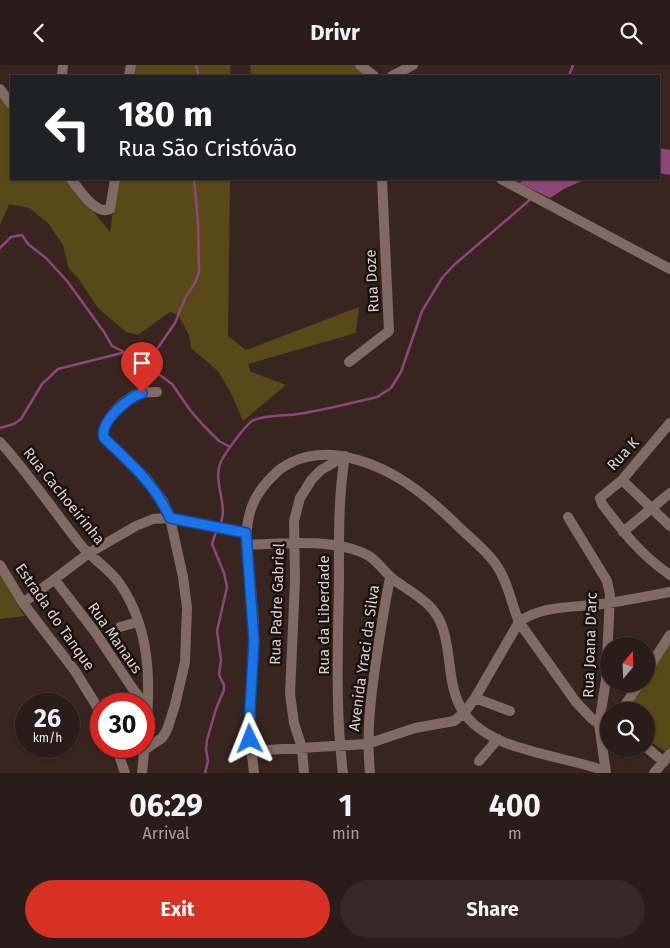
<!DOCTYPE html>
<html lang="en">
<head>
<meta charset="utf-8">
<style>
  body { margin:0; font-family:"Fira Sans",sans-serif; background:#362925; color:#f1f3f6; height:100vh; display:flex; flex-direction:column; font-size:19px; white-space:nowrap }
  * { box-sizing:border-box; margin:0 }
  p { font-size:16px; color:#a5a1a2 }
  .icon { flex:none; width:28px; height:28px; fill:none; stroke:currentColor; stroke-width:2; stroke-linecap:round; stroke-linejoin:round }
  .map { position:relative; height:708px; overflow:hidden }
  .side { display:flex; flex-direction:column; background:#2a1c18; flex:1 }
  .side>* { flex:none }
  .hud { position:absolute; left:10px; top:10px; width:650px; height:105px; border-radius:0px; box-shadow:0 1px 4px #0004,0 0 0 1px #463a37; background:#202124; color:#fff; overflow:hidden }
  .needle { width:32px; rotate:19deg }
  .controls { position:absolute; left:600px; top:572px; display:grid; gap:10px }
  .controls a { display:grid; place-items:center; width:55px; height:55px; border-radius:50%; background:#2a1c18; box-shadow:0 1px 4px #0004,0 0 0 1px #463a37; font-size:25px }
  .speed { position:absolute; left:15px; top:628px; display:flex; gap:10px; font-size:25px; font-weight:700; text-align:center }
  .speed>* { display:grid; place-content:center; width:65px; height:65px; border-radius:50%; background:#2a1c18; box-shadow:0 1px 4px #0004,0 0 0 1px #463a37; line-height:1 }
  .speed small { font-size:12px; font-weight:400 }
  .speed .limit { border:8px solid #d22; background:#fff; color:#111 }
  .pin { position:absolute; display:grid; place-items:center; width:42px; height:42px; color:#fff; margin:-51px -21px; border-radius:50% 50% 50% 0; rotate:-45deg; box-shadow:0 0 5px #0007 }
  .pin .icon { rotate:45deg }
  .me { position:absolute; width:55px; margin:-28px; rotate:358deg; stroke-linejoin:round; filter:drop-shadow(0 0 4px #0008) }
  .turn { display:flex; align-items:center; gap:18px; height:105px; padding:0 25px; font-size:22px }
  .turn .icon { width:65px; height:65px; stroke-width:2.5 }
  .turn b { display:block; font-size:35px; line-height:42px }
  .eta { display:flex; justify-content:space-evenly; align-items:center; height:85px; text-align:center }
  .eta b { font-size:30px; font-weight:700; line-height:35px }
  .primary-button { display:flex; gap:10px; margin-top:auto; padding:10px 25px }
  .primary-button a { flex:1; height:58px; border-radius:30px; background:#d93025; color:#fff; font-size:20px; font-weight:700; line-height:58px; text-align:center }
  .primary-button a+a { background:#362925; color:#f1f3f6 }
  header { display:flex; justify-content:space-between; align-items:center; height:65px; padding:0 25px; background:#2a1c18; font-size:22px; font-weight:700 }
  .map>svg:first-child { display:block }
  .green { fill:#594918 }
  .water { fill:#8d467a }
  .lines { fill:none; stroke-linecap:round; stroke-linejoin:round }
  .stream { stroke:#8d467a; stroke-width:2.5 }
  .minor { stroke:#816a64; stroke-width:10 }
  .route-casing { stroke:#114b97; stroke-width:12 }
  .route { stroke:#1a73e8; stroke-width:9 }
  .labels { text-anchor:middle; stroke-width:5; stroke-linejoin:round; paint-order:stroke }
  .street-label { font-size:15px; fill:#ddd0cd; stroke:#19100e }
</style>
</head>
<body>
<header><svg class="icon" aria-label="back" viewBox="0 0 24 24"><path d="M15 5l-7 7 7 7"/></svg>Drivr<svg class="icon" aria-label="search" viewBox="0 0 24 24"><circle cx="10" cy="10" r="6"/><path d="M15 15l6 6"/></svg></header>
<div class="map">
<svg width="670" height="708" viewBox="0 0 670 708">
  <rect width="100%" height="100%" fill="#382520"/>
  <path class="green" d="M136 0H231L230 11H134Z
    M250 0H355L368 11H251Z
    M0 30 11 44V114H67L110 167 118 114H230L228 271 246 285 359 242 356 268 248 299 251 307 286 320 243 356 231 328 218 306 191 283 189 270 178 250 170 247 138 270 126 267 98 243 78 213 69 204 63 180 48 158 29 143 9 139 0 160Z
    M0 509 22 547 25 551 0 554Z
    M670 573V685L668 688 646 674V646H623L640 619H646V610Z"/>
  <path class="water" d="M659 83 670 85V110L659 108Z
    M525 114H586L564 124 550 133 519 118Z"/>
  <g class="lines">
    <path class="stream" d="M196 0 199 11
      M569 11 573 0
      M0 183 11 172 22 170 28 179 46 193 67 216 104 267 112 281 138 294 172 319 190 345 203 360 219 376 230 382
      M146 300 175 258 186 231 195 218 199 207 198 156 194 114
      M0 363 14 359 21 354 42 319 58 304 122 288
      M220 459C229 442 213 418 220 399 223 390 245 361 252 356 262 350 286 351 298 349 324 345 351 338 377 332L391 323 401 307 422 246 442 213 454 200 532 133
      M205 708 208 696 206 684 207 675 216 644 224 625V620L219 610 221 595 217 566 227 522 224 508 212 479 217 464"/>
    <path class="minor" d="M360 0 374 11
      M62 11 63 0
      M129 11 131 0
      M392 11 413 0
      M0 24 11 39
      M71 114C79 124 96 151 110 144L115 114
      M501 114 670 204
      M349 297 389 266 382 114
      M670 358 622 415 600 433 602 439C624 468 640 489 670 510
      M0 377C29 409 53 445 80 479 92 494 109 503 120 519 159 576 148 644 142 708
      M622 415 670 461
      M568 452 607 516 610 530 606 615 599 659 606 708
      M623 467 670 428
      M246 480C281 478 339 473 369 491 380 498 386 510 397 517 416 530 436 540 443 564 452 591 447 623 464 648 491 687 563 690 605 706
      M0 500 23 538 75 606 101 648
      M55 515 95 567 133 624 147 642
      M23 538 89 488 136 461 153 454 170 453 246 468
      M120 562 138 557
      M646 607 670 570
      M475 633 510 646
      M621 646 639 619
      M116 681 125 708
      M646 682 664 697
      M144 685 162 673 167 665 175 640 185 597 187 543 183 512 170 453 163 436 146 413 104 373 103 368C107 352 124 332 141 328 146 327 152 327 157 327
      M251 686 367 679 415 663 454 656 464 648 475 633 519 557C542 539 580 543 609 538 629 535 650 531 670 527
      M479 696 498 674
      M254 708C252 687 248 666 250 644 251 621 254 599 254 576 254 558 253 541 251 523 248 496 242 468 252 441 257 427 268 415 279 405 296 392 319 387 340 391 390 399 428 431 463 466 474 476 486 486 495 498 508 516 511 538 519 557L576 637 592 654 599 659 609 660
      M304 708 302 683 294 658 290 629 295 516 294 456 300 433 312 414 321 405 345 391
      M343 708C335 645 338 580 339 517 339 476 338 432 345 391
      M370 708C366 667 371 629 377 589 381 563 385 538 390 513
      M654 708 670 689"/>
  </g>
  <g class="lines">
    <defs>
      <path id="route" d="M142 328C128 333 99 357 104 373 131 399 155 419 170 453L246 468 254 576 250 644V674"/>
    </defs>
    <use href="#route" class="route-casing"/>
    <use href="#route" class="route"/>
  </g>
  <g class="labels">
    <g class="street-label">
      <text transform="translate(372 216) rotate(-93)" y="5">Rua Doze</text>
      <text transform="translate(623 389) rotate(-47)" y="5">Rua K</text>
      <text transform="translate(64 431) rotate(51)" y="5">Rua Cachoeirinha</text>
      <text transform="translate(277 539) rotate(-88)" y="5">Rua Padre Gabriel</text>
      <text transform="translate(324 550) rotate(-90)" y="5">Rua da Liberdade</text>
      <text transform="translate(55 552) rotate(55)" y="5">Estrada do Tanque</text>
      <text transform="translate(115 573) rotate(55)" y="5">Rua Manaus</text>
      <text transform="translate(590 580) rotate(-88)" y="5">Rua Joana D'arc</text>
      <text transform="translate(364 593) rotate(-82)" y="5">Avenida Yraci da Silva</text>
    </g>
  </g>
</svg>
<div class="controls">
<a><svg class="needle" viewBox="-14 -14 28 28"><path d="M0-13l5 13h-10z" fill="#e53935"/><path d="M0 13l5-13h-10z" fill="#a5a1a2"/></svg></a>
<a><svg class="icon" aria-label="search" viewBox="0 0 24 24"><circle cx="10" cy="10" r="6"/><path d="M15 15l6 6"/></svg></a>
</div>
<div class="speed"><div>26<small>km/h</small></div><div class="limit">30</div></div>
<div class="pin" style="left:142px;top:328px;background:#d93025"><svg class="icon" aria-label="arrive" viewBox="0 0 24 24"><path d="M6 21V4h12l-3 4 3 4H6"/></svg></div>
<svg class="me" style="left:250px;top:674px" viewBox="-20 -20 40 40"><path d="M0-17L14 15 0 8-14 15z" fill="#1a73e8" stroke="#fff" stroke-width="4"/></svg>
<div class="hud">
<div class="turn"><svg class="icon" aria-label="left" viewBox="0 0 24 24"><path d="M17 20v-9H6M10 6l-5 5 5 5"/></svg><div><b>180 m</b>Rua São Cristóvão</div></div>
</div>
</div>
<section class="side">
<div class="eta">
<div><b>06:29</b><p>Arrival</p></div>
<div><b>1</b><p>min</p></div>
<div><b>400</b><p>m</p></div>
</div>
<div class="primary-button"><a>Exit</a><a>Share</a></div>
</section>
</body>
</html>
